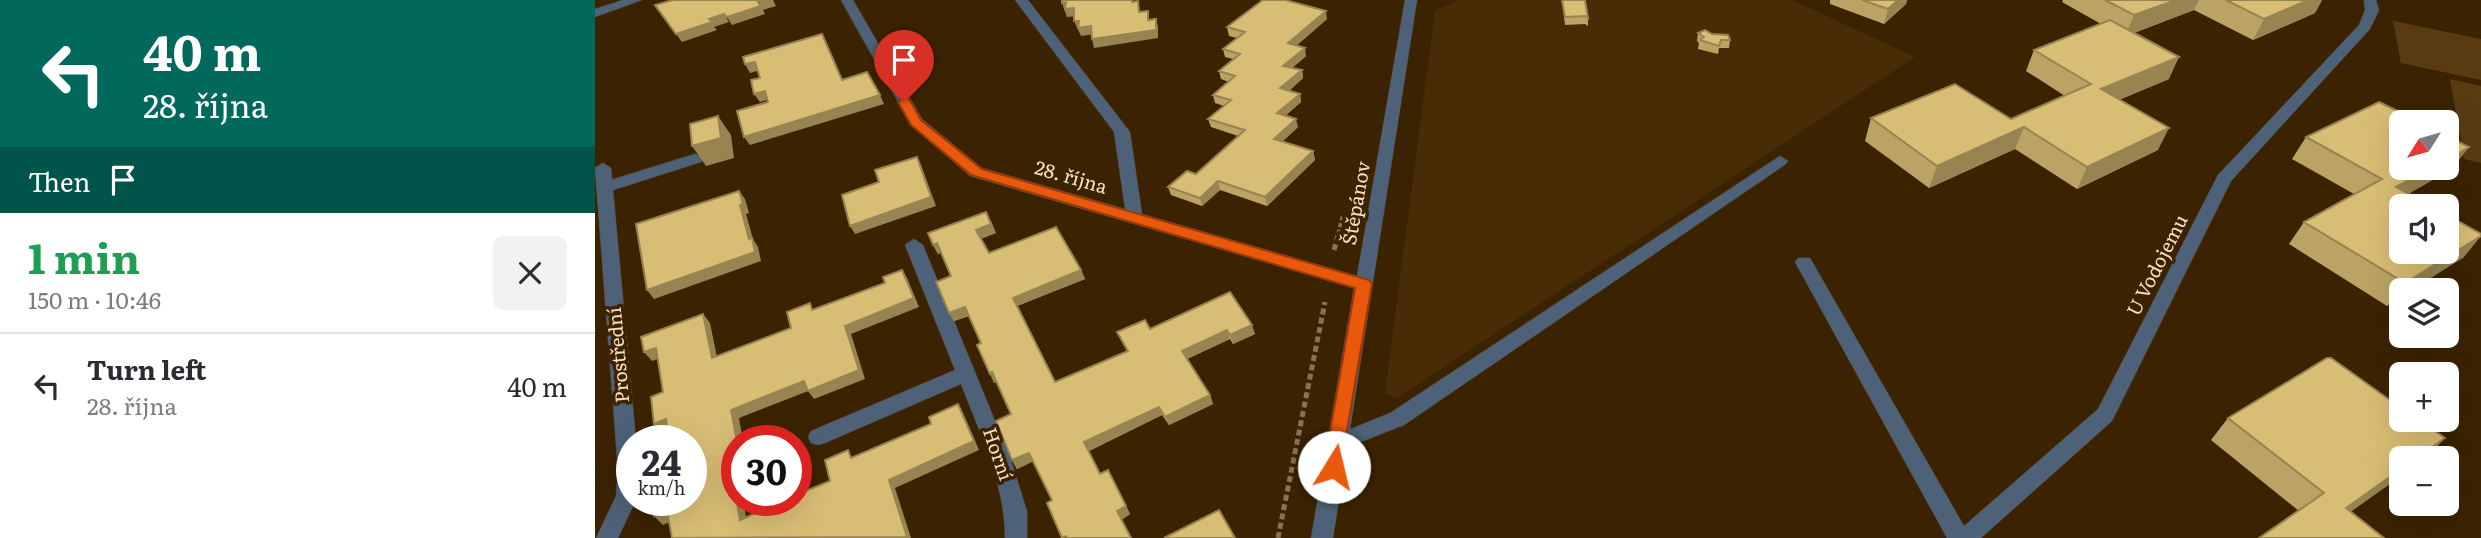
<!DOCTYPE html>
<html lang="en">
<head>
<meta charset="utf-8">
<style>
  body { margin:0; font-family:Literata,serif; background:#f2f2f3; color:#2b2b33; height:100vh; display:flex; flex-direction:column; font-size:26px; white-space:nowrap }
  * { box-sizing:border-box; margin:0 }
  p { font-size:23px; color:#7c7c81 }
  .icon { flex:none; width:38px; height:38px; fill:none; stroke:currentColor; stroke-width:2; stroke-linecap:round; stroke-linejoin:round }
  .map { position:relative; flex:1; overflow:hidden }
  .details { display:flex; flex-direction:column; background:#fff; width:595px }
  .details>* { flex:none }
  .guide { background:#00695c; color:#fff; overflow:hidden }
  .needle { width:46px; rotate:233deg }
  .fabs { position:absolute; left:1794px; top:110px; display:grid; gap:14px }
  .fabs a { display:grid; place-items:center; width:70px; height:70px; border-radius:10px; background:#fff; box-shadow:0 7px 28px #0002; font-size:35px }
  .speed { position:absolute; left:21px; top:425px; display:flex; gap:14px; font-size:35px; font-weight:700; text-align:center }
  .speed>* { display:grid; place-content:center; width:91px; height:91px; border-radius:50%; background:#fff; box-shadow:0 7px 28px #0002; line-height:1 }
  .speed small { font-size:18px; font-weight:400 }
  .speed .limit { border:10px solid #d22; background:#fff; color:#111 }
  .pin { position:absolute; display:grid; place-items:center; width:60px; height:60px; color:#fff; margin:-72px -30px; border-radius:50% 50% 50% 0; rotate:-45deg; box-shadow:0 0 7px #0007 }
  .pin .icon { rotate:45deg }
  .me { position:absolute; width:77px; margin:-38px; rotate:9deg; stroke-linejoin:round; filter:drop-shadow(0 0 5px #0008) }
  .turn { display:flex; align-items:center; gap:24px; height:147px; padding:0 28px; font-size:32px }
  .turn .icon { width:91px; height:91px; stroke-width:2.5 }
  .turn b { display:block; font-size:49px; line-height:60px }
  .then { display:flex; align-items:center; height:66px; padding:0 28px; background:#0003; gap:14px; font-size:26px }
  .round { display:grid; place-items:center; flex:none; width:74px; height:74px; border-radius:10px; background:#f2f2f3 }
  .headline { display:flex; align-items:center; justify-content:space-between; height:119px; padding:0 28px }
  h1 { font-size:42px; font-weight:700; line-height:52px; color:#1e9e55 }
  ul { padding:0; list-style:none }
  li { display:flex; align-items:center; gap:21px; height:105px; padding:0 28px; border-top:2px solid #e1e1e2 }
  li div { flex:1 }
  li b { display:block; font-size:26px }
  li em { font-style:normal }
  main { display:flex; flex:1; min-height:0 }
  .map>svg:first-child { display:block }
  .built { fill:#472c05 }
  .green { fill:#593b12 }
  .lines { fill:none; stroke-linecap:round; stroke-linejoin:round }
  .lane-casing { stroke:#5a4121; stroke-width:1 }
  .street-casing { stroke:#5a4121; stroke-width:1 }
  .path-far1 { stroke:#8b7253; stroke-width:3.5; stroke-dasharray:4.5 2.5; stroke-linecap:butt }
  .path { stroke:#8b7253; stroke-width:5; stroke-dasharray:6 3.5; stroke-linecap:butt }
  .lane { fill:#4d6278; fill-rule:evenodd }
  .street { fill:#4d6278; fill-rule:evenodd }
  .wall { fill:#baa364 }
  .shaded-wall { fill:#978451 }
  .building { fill:#d8bd74; stroke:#978451; stroke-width:2 }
  .route { fill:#ea580c; stroke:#983908; stroke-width:2 }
  .labels { text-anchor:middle; stroke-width:7; stroke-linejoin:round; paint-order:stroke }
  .street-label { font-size:19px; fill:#fadfc2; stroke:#3b2302 }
</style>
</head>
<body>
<main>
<section class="details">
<div class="guide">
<div class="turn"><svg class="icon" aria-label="left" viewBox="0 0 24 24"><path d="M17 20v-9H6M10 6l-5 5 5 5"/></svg><div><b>40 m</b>28. října</div></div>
<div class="then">Then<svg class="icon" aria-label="arrive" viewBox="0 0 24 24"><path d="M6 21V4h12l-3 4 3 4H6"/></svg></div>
</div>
<div class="headline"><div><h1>1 min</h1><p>150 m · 10:46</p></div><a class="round"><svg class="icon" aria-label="close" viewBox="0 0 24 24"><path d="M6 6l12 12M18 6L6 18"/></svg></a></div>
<ul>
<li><svg class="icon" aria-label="left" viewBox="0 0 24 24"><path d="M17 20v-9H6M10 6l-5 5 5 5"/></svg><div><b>Turn left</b><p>28. října</p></div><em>40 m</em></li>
</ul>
</section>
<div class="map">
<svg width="1886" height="538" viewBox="0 0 1886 538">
  <rect width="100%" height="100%" fill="#3b2302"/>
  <path class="built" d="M864 0H1197L1320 57 802 398 790 393 840 11Z"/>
  <path class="green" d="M1798 21 1886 39V80L1806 63Z
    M1855 79 1886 86V163L1869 159Z"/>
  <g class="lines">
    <defs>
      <path id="lane" d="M100 154 106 156 108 159 106 162 9 193 1 188 3 184Z
        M1185 156 1193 161 1191 164 809 425 743 451 736 449 733 443 736 437 795 413Z"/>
      <path id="street" d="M28 0H47L0 17V9Z
        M246 0H258L327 119 387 168 530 209 519 132 420 0H433L535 132 547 214 762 276 810 0H822L738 538H716L759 288 375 176 316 125Z
        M1769 0H1781L1784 10 1775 29 1636 181 1517 421 1386 538H1352L1200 262 1203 258H1215L1369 526 1503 409 1623 175 1764 25 1770 10Z
        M8 163 16 168 41 441H37V500H41L23 538H1L21 496 23 471 0 168Z
        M319 239 328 245 416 460 432 511V538H410C410 484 385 434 366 384L230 443 223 445 216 443 213 437 216 431 360 370 310 245Z"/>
    </defs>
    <use href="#lane" class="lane-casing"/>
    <use href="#street" class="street-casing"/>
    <path class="path-far1" d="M743 234 748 214"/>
    <path class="path" d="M739 250 744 232
      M683 538 730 302"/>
    <use href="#lane" class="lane"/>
    <use href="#street" class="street"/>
  </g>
  <path class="wall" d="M967 0 993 18V26L990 24 970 25Z
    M1235 0H1312L1311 4 1289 24 1235 4Z
    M1468 0H1727L1720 13 1658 40 1599 10 1539 33 1574 79 1524 100 1563 150 1482 189 1420 149 1334 188 1270 141 1276 118 1416 119 1470 96 1431 71 1439 50 1506 24 1467 2Z
    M732 19 701 46 711 56 697 68 707 70 708 78 694 91 705 94 706 102 690 116 703 127 688 141 718 151 720 160 672 206 625 190 607 206 576 195 573 187 601 174 643 136 616 127 613 119 629 106 620 103 618 95 634 82 626 79 624 71 638 59 630 57 628 49 642 38 634 36 632 27Z
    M1103 33 1117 34 1135 40 1134 48H1124L1123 54 1103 49 1104 43 1102 41Z
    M1711 137 1857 169 1813 194 1869 257 1816 290H1806V297L1792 306 1694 244 1709 222 1759 194 1697 159Z
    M401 233 386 238 394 253 486 270 490 279 422 306 460 382 532 351 522 332 555 329 635 292 660 334 638 344 635 339 592 359 615 395 618 404 574 425 567 415 494 451 505 474 531 506 535 514 526 520 457 500 438 461 422 469 417 460 416 414 401 382 399 383 386 343 374 316 359 321 354 313 356 276 346 252 343 254 338 245Z
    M1633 418 1850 438 1830 458H1806V476L1755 512 1704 511 1616 440Z"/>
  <path class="shaded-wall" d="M170 0H178L181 6 168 10 170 14 137 25 132 17Z
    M1303 0H1312L1311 4 1289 24 1293 9Z
    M1581 0H1604L1599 10 1530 36 1539 15Z
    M1713 0H1727L1720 13 1658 40 1669 19Z
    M471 2 479 8 482 16 472 17 467 3Z
    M731 11 732 19 694 51 693 43Z
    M129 14 134 22 119 27 122 30 87 42 81 34 114 19Z
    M561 19 563 27V38L499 48 497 39Z
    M479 21H484L496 26 499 34 486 36Z
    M710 48 711 56 690 74 688 66Z
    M1584 57 1574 79 1496 111 1506 89Z
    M160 62 165 70 155 73 150 64Z
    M707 70 708 78 687 97 685 88Z
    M170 91 175 99 165 102 159 94Z
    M705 94 706 102 683 121 682 113Z
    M285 95 289 104 155 145 149 137Z
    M123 116 136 135 139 158 111 166 97 146Z
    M701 119 703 127 681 147 679 139Z
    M1429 127 1420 149 1334 188 1342 166Z
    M1574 128 1563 150 1482 189 1492 167Z
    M1874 147 1857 169 1785 209 1801 187 1836 168H1852V160Z
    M718 151 720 160 672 206 670 197Z
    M322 157 326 165 341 206 260 234 255 226Z
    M623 181 625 190 607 206 605 198Z
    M144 191 150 199 154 213 151 214 158 239 163 247 166 261 59 299 52 290 154 239 145 205Z
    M396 221 401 233 386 239 381 230Z
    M1886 236 1869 257 1816 290H1806V297L1792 306 1810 283Z
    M342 243 347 252 343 254 338 245Z
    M307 270 312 278 324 307 256 334 270 379 219 399 213 391 144 418 148 441H142L136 410 250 326Z
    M486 270 490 279 422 306 418 298Z
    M370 307 374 315 359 321 354 313Z
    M108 314 115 323 124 367 117 358Z
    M657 325 660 334 638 344 635 335Z
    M632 330 635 339 590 360 587 351Z
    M61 348 68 357 57 361 49 352Z
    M397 372 402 381 399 383 395 374Z
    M615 395 618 404 574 425 570 417Z
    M363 404 368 413 384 450 300 488 316 538H310L294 480Z
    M564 407 567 415 494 451 489 442Z
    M71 419 79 428 67 433 59 424Z
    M1850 438 1830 458H1821Z
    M434 453 439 461 422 469 417 460Z
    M142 462V500H148L153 528 145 520 135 465Z
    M1806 469V476L1730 530 1751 508Z
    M531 506 535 514 526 520 522 511Z
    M72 511 81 519 68 525 59 516Z"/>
  <path class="building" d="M78 0H170L163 2 166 6 132 17 129 14 114 19 117 22 81 34 60 5Z
    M467 0H537V2L543 1 544 12 553 11V20L561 19V30L497 39 496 26 483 28 484 21H479V8L470 9 471 2 467 3Z
    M668 0H690L731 11 693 43 710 48 688 66 707 70 685 88 705 94 682 113 701 119 679 139 718 151 670 197 623 181 605 198 573 187 592 171 601 174 650 130 613 119 636 100 618 95 640 76 624 71 645 54 628 49 650 32 632 27Z
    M967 0H990L993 18 990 16 970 17Z
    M1267 0H1303L1293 9Z
    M1510 0H1581L1539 15Z
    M1631 0H1713L1669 19Z
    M1515 20 1584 57 1506 89 1574 128 1492 167 1429 127 1342 166 1276 118 1360 84 1416 119 1496 84 1439 50Z
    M1110 30 1117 34 1133 35 1135 40H1126L1124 46 1105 40 1109 37 1103 33Z
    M227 34 247 80 272 72 285 95 149 137 142 111 173 102 170 91 159 94 156 80 165 78 160 62 150 64 148 57Z
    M1784 102 1825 122H1806V168H1836L1801 187 1837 206H1806V252H1852V215L1886 234V236L1810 283 1709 222 1787 179 1711 137Z
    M123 116 126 138 97 146 95 124Z
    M1852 136 1874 147 1852 160Z
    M322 157 336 197 255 226 247 195 284 182 280 170Z
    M144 191 148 204 145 205 154 239 157 238 160 252 52 290 41 224Z
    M391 212 396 224 381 230 394 253 461 227 486 270 418 298 460 382 533 351 522 332 550 320 555 329 635 292 657 325 635 335 632 330 587 351 615 395 570 417 564 407 489 442 505 474 513 470 531 506 522 511 536 538H472L471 536 467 538 452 503 457 500 434 453 417 460 401 421 416 414 397 372 395 374 382 345 386 343 370 307 354 313 341 282 356 276 342 243 338 245 333 233Z
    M307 270 319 298 250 326 264 370 213 391 209 381 136 410 142 441V462L135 465 145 520 190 500H201V495L235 481 230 460 253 450 256 458 336 424 334 417 363 404 379 441 294 480 312 537 77 538 72 511 59 516 58 500H96V441H74L71 419 59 424 56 397 68 392 61 348 49 352 46 337 108 314 117 358 196 328 192 312 215 303 217 310 290 283 288 277Z
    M1732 358H1736L1806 408V420H1824L1850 438 1821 458H1806V469L1751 508 1789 538H1664L1729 493 1633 418Z
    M624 510 640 538H569Z"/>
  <path class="route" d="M309 98 314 99 326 120 387 169 774 280 777 284 745 472 739 475 732 472 729 467 760 288 376 175 316 125 303 102Z"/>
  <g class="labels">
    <g class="street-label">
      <text transform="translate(476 177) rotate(16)" y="7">28. října</text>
      <text transform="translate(761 203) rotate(-80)" y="7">Štěpánov</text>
      <text transform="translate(1562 265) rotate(-63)" y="7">U Vodojemu</text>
      <text transform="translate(23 355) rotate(-95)" y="7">Prostřední</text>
      <text transform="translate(403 454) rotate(71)" y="7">Horní</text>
    </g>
  </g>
</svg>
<div class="fabs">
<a><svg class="needle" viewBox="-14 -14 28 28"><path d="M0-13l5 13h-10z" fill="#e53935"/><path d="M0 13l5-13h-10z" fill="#7c7c81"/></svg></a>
<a><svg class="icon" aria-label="sound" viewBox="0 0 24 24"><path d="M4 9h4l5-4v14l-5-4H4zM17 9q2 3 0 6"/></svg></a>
<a><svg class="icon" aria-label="layers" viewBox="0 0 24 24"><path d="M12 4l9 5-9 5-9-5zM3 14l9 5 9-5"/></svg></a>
<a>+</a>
<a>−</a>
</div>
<div class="speed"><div>24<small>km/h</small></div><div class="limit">30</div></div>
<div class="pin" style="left:309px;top:102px;background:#d93025"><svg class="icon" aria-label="arrive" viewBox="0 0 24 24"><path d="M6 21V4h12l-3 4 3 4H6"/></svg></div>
<svg class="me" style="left:739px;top:467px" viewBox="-20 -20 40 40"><circle r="19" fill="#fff"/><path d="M0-13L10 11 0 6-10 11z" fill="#ea580c"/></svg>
</div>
</main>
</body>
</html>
